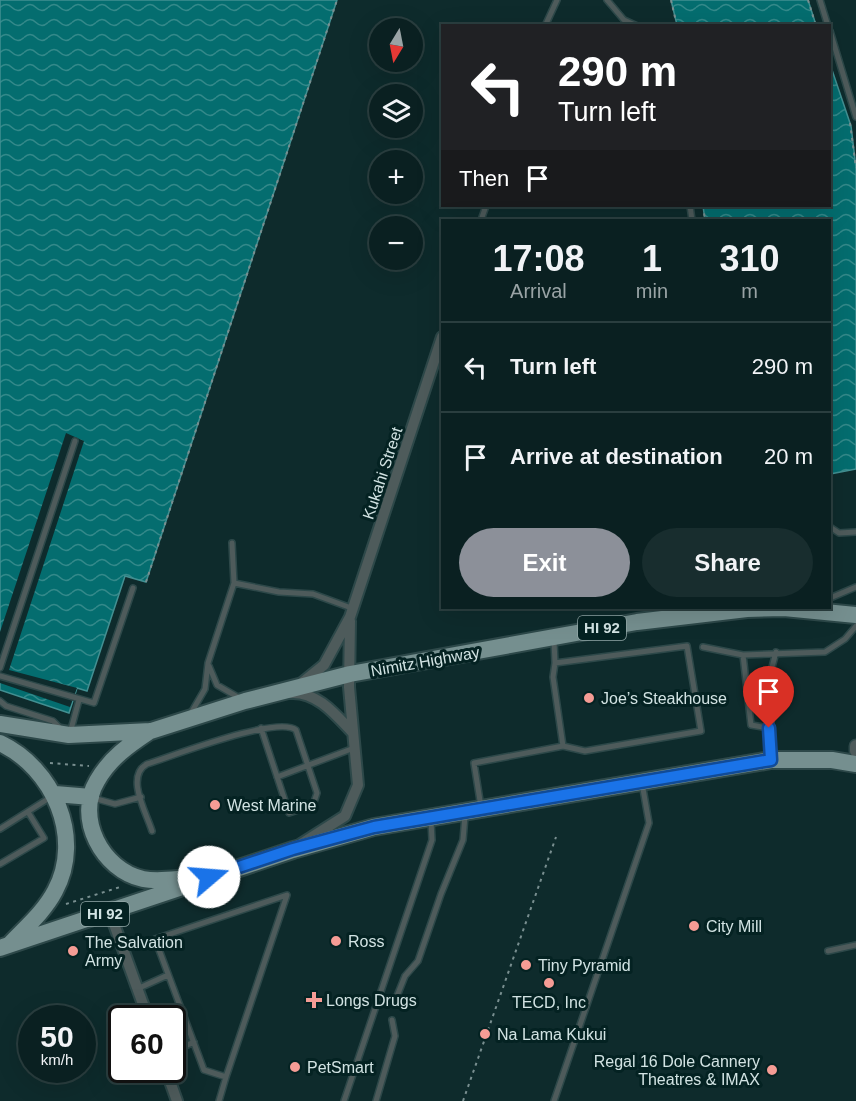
<!DOCTYPE html>
<html lang="en">
<head>
<meta charset="utf-8">
<style>
  body { margin:0; font-family:Arial,sans-serif; background:#182d2e; color:#f1f3f6; height:100vh; display:flex; flex-direction:column; font-size:22px; white-space:nowrap }
  * { box-sizing:border-box; margin:0 }
  p { font-size:20px; color:#99a3a5 }
  .icon { flex:none; width:33px; height:33px; fill:none; stroke:currentColor; stroke-width:2; stroke-linecap:round; stroke-linejoin:round }
  .map { position:relative; flex:1; overflow:hidden }
  .details { position:absolute; left:441px; top:219px; width:390px; height:390px; display:flex; flex-direction:column; background:#0a2021; border-radius:0px; box-shadow:0 6px 24px #0002,0 0 0 2px #2a3e3f }
  .details>* { flex:none }
  .banner { position:absolute; left:441px; top:24px; width:390px; height:183px; border-radius:0px; box-shadow:0 6px 24px #0002,0 0 0 2px #2a3e3f; background:#202124; color:#fff; overflow:hidden }
  .needle { width:39px; rotate:190deg }
  .tools { position:absolute; left:369px; top:18px; display:grid; gap:12px }
  .tools a { display:grid; place-items:center; width:54px; height:54px; border-radius:50%; background:#0a2021; box-shadow:0 6px 24px #0002,0 0 0 2px #2a3e3f; font-size:30px }
  .speed { position:absolute; left:18px; top:1005px; display:flex; gap:12px; font-size:30px; font-weight:700; text-align:center }
  .speed>* { display:grid; place-content:center; width:78px; height:78px; border-radius:50%; background:#0a2021; box-shadow:0 6px 24px #0002,0 0 0 2px #2a3e3f; line-height:1 }
  .speed small { font-size:15px; font-weight:400 }
  .speed .limit { border:3px solid #111; border-radius:9px; background:#fff; color:#111 }
  .pin { position:absolute; display:grid; place-items:center; width:51px; height:51px; color:#fff; margin:-62px -26px; border-radius:50% 50% 50% 0; rotate:-45deg; box-shadow:0 0 6px #0007 }
  .pin .icon { rotate:45deg }
  .me { position:absolute; width:66px; margin:-33px; rotate:72deg; stroke-linejoin:round; filter:drop-shadow(0 0 4px #0008) }
  .turn { display:flex; align-items:center; gap:21px; height:126px; padding:0 18px; font-size:27px }
  .turn .icon { width:78px; height:78px; stroke-width:2.5 }
  .turn b { display:block; font-size:42px; line-height:51px }
  .then { display:flex; align-items:center; height:57px; padding:0 18px; background:#0003; gap:12px; font-size:22px }
  .eta { display:flex; justify-content:space-evenly; align-items:center; height:102px; text-align:center }
  .eta b { font-size:36px; font-weight:700; line-height:42px }
  .cta { display:flex; gap:12px; margin-top:auto; padding:12px 18px }
  .cta a { flex:1; height:69px; border-radius:36px; background:#8c9099; color:#fff; font-size:24px; font-weight:700; line-height:69px; text-align:center }
  .cta a+a { background:#182d2e; color:#f1f3f6 }
  ul { padding:0; list-style:none }
  li { display:flex; align-items:center; gap:18px; height:90px; padding:0 18px; border-top:2px solid #2a3e3f }
  li div { flex:1 }
  li b { display:block; font-size:22px }
  li em { font-style:normal }
  .map>svg:first-child { display:block }
  .water { fill:url(#water-waves); stroke:#429092; stroke-width:1.5 }
  .pier { fill:#0e2b2c }
  .lines { fill:none; stroke-linecap:round; stroke-linejoin:round }
  .service-casing { stroke:#2d4849; stroke-width:8 }
  .minor-casing { stroke:#2d4849; stroke-width:14 }
  .tertiary-casing { stroke:#2d4849; stroke-width:15 }
  .primary-casing { stroke:#2d4849; stroke-width:20 }
  .path { stroke:#798f90; stroke-width:2; stroke-dasharray:3 4.5; stroke-linecap:butt }
  .service { stroke:#4e5b5b; stroke-width:5 }
  .minor { stroke:#4e5b5b; stroke-width:10 }
  .tertiary { stroke:#4e5b5b; stroke-width:12 }
  .primary { stroke:#758f8f; stroke-width:16 }
  .route-casing { stroke:#114b97; stroke-width:15 }
  .route { stroke:#1a73e8; stroke-width:10 }
  .poi-dot { fill:#f59c95; stroke:#042222; stroke-width:2 }
  .labels { text-anchor:middle; stroke-width:6; stroke-linejoin:round; paint-order:stroke }
  .shield { fill:#042222; stroke:#94a9a9; stroke-width:1.5 }
  .shield-label { font-size:15px; font-weight:bold; fill:#d2e3e3 }
  .street-label { font-size:16px; fill:#d2e3e3; stroke:#042222 }
  .poi-label { font-size:16px; fill:#d2e3e3; stroke:#042222; text-anchor:start }
</style>
</head>
<body>
<div class="map">
<svg width="856" height="1101" viewBox="0 0 856 1101">
  <defs>
    <pattern id="water-waves" width="16" height="10" patternUnits="userSpaceOnUse" patternTransform="scale(1.5)"><rect width="16" height="10" fill="#046d6f"/><path d="M0 5q4-4 8 0t8 0" fill="none" stroke="#34898a"/></pattern>
  </defs>
  <rect width="100%" height="100%" fill="#0e2b2c"/>
  <path class="water" d="M0 0H337L146 582 125 576 87 691 77 688 69 713 0 690Z
    M671 0H808L816 25H677Z
    M830 64 851 126 856 168V469L830 474V220H705L703 206H830Z"/>
  <path class="pier" d="M66 433 84 441 9 670 77 688 70 707 0 683V632Z"/>
  <g class="lines">
    <defs>
      <path id="service" d="M607 0 624 20 637 26
        M820 0 828 26
        M545 26 557 0
        M830 31 856 117
        M690 206 692 220
        M481 220 486 206
        M830 527 839 533 856 532
        M234 583 279 592 313 594 354 609
        M830 598 856 587
        M554 641 555 663
        M687 646 701 731 585 751 563 746 553 677 555 663Z
        M703 647 743 655 825 652 845 639 856 626
        M743 655 751 725 769 728
        M209 666 217 685 241 699
        M0 668 75 441
        M0 676 94 703 133 588
        M0 701 6 706 53 721 61 729
        M191 713 205 689 208 663 234 583 232 543
        M70 733 79 700
        M771 757V671L776 652
        M277 777 354 748
        M93 798 115 804 141 797
        M481 807 474 763 563 746
        M0 829 51 797
        M152 831C146 812 125 776 147 764 173 756 278 715 296 730L317 793 313 805 289 813 261 728
        M0 864 44 838 28 812
        M287 895 226 1077 204 1070 155 939Z
        M828 951 856 945
        M137 989 168 975
        M397 996 405 976 418 961 441 894 463 840 465 816
        M172 1052 194 1042
        M219 1101 226 1077
        M344 1101 432 840 431 821
        M376 1101 395 1036 392 1020
        M554 1101 649 823 642 783"/>
      <path id="minor" d="M303 682 324 665 350 617 442 337
        M290 693C317 691 336 715 353 733
        M301 844 345 816 358 785 349 687 350 621
        M110 913 148 1018
        M166 1070 177 1101"/>
      <path id="tertiary" d="M856 746V751"/>
      <path id="primary" d="M0 724 69 735 151 731 245 701 350 674 637 622 747 609 784 608 856 615
        M150 731C129 745 110 758 97 781 75 818 102 870 143 879 158 882 174 879 189 878
        M0 743C53 768 84 837 55 891 44 912 25 928 10 944
        M55 794 91 797
        M0 948 293 850 374 827 771 760H832L856 764"/>
    </defs>
    <use href="#service" class="service-casing"/>
    <use href="#minor" class="minor-casing"/>
    <use href="#tertiary" class="tertiary-casing"/>
    <use href="#primary" class="primary-casing"/>
    <path class="path" d="M671 0 677 26
      M808 0 816 26
      M850 123 856 168
      M703 206 705 220
      M146 582 337 0
      M50 763 89 766
      M66 904 120 887
      M463 1101 556 837"/>
    <use href="#service" class="service"/>
    <use href="#minor" class="minor"/>
    <use href="#tertiary" class="tertiary"/>
    <use href="#primary" class="primary"/>
  </g>
  <g class="lines">
    <defs>
      <path id="route" d="M209 877 293 849 374 827 771 760 769 728"/>
    </defs>
    <use href="#route" class="route-casing"/>
    <use href="#route" class="route"/>
  </g>
  <g class="poi-dot">
    <circle cx="589" cy="698" r="6"/>
    <circle cx="215" cy="805" r="6"/>
    <circle cx="694" cy="926" r="6"/>
    <circle cx="336" cy="941" r="6"/>
    <circle cx="73" cy="951" r="6"/>
    <circle cx="526" cy="965" r="6"/>
    <circle cx="549" cy="983" r="6"/>
    <path d="M311 991h6v6h6v6h-6v6h-6v-6h-6v-6h6z"/>
    <circle cx="485" cy="1034" r="6"/>
    <circle cx="295" cy="1067" r="6"/>
    <circle cx="772" cy="1070" r="6"/>
  </g>
  <g class="labels">
    <g class="shield">
      <rect x="578" y="616" width="48" height="24" rx="4.5"/>
      <rect x="81" y="902" width="48" height="24" rx="4.5"/>
    </g>
    <g class="shield-label">
      <text x="602" y="633">HI 92</text>
      <text x="105" y="919">HI 92</text>
    </g>
    <g class="street-label">
      <text transform="translate(382 473) rotate(-72)" y="6">Kukahi Street</text>
      <text transform="translate(425 661) rotate(-10)" y="6">Nimitz Highway</text>
    </g>
    <g class="poi-label">
      <text x="601" y="704">Joe’s Steakhouse</text>
      <text x="227" y="811">West Marine</text>
      <text x="706" y="932">City Mill</text>
      <text x="348" y="947">Ross</text>
      <text x="85" y="948">The Salvation<tspan x="85" dy="18">Army</tspan></text>
      <text x="538" y="971">Tiny Pyramid</text>
      <text x="326" y="1006">Longs Drugs</text>
      <text x="549" y="1008" text-anchor="middle">TECD, Inc</text>
      <text x="497" y="1040">Na Lama Kukui</text>
      <text x="760" y="1067" text-anchor="end">Regal 16 Dole Cannery<tspan x="760" dy="18">Theatres &amp; IMAX</tspan></text>
      <text x="307" y="1073">PetSmart</text>
    </g>
  </g>
</svg>
<div class="tools">
<a><svg class="needle" viewBox="-14 -14 28 28"><path d="M0-13l5 13h-10z" fill="#e53935"/><path d="M0 13l5-13h-10z" fill="#99a3a5"/></svg></a>
<a><svg class="icon" aria-label="layers" viewBox="0 0 24 24"><path d="M12 4l9 5-9 5-9-5zM3 14l9 5 9-5"/></svg></a>
<a>+</a>
<a>−</a>
</div>
<div class="speed"><div>50<small>km/h</small></div><div class="limit">60</div></div>
<div class="pin" style="left:769px;top:728px;background:#d93025"><svg class="icon" aria-label="arrive" viewBox="0 0 24 24"><path d="M6 21V4h12l-3 4 3 4H6"/></svg></div>
<svg class="me" style="left:209px;top:877px" viewBox="-20 -20 40 40"><circle r="19" fill="#fff"/><path d="M0-13L10 11 0 6-10 11z" fill="#1a73e8"/></svg>
<div class="banner">
<div class="turn"><svg class="icon" aria-label="left" viewBox="0 0 24 24"><path d="M17 20v-9H6M10 6l-5 5 5 5"/></svg><div><b>290 m</b>Turn left</div></div>
<div class="then">Then<svg class="icon" aria-label="arrive" viewBox="0 0 24 24"><path d="M6 21V4h12l-3 4 3 4H6"/></svg></div>
</div>
<section class="details">
<div class="eta">
<div><b>17:08</b><p>Arrival</p></div>
<div><b>1</b><p>min</p></div>
<div><b>310</b><p>m</p></div>
</div>
<ul>
<li><svg class="icon" aria-label="left" viewBox="0 0 24 24"><path d="M17 20v-9H6M10 6l-5 5 5 5"/></svg><div><b>Turn left</b></div><em>290 m</em></li>
<li><svg class="icon" aria-label="arrive" viewBox="0 0 24 24"><path d="M6 21V4h12l-3 4 3 4H6"/></svg><div><b>Arrive at destination</b></div><em>20 m</em></li>
</ul>
<div class="cta"><a>Exit</a><a>Share</a></div>
</section>
</div>
</body>
</html>
